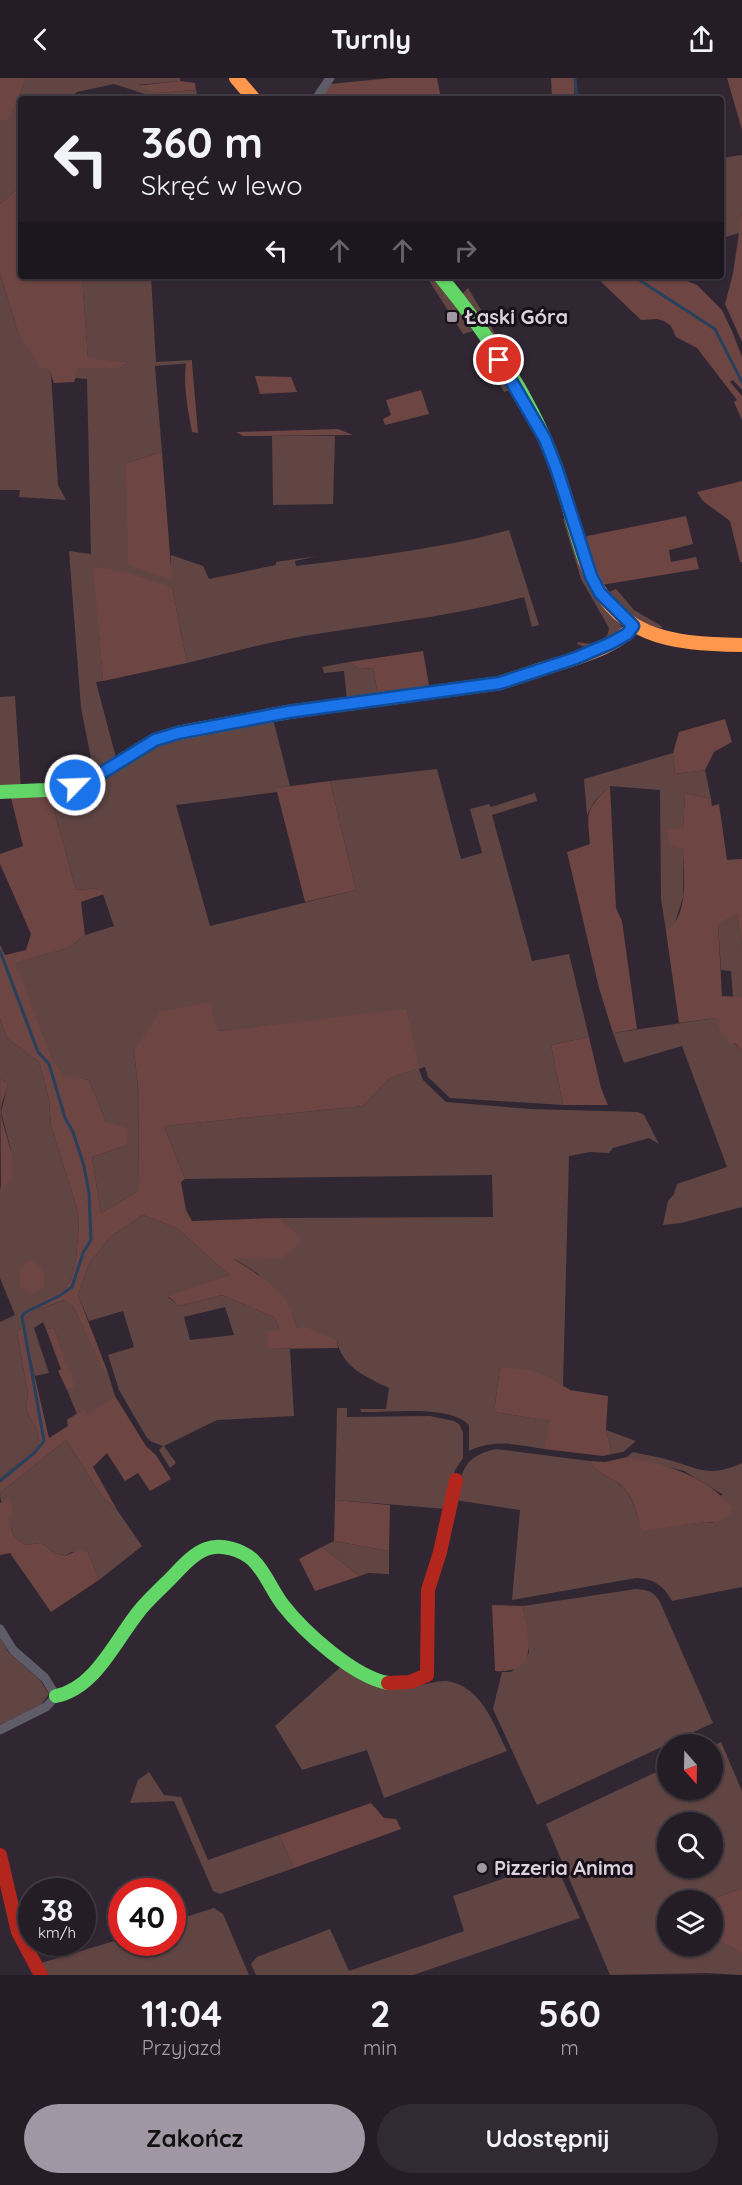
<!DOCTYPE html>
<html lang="pl">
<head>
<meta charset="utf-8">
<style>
  body { margin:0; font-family:Quicksand,sans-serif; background:#302a32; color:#f1f3f6; height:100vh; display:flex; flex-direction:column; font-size:22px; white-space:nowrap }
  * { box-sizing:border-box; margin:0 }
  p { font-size:20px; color:#a3a2a7 }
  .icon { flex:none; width:33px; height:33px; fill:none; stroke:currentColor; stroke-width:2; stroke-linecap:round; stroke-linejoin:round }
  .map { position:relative; height:1897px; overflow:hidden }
  .side { display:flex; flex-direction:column; background:#241d26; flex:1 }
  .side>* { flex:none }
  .top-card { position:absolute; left:18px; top:18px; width:706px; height:183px; border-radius:6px; box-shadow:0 2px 4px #0004,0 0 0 2px #413b43; background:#241d26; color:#f1f3f6; overflow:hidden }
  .needle { width:39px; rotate:160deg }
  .buttons { position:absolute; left:657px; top:1656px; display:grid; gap:12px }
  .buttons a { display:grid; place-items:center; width:66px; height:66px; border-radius:50%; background:#241d26; box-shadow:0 2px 4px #0004,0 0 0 2px #413b43; font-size:30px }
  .speed { position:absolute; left:18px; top:1800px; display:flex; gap:12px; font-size:30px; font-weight:700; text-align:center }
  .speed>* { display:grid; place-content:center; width:78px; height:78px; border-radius:50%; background:#241d26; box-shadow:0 2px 4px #0004,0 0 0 2px #413b43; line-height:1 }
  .speed small { font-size:15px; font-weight:400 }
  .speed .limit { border:9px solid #d22; background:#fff; color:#111 }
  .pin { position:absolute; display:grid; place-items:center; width:51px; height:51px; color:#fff; margin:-26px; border:3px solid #fff; border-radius:50%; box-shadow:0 2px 6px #0007 }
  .me { position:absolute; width:66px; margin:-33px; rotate:66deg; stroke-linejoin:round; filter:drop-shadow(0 0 4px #0008) }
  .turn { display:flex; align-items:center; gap:21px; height:126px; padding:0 24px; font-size:27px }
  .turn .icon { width:78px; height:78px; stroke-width:2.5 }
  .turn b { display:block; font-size:42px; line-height:51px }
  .lanes { display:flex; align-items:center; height:57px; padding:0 24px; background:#0003; justify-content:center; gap:30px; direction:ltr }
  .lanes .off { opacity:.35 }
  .eta { display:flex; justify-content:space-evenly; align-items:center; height:102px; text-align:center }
  .eta b { font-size:36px; font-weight:700; line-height:42px }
  .button { display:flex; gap:12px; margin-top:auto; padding:12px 24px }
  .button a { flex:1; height:69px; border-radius:36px; background:#a196a4; color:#111; font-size:24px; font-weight:700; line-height:69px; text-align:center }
  .button a+a { background:#302a32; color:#f1f3f6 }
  header { display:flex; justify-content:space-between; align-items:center; height:78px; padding:0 24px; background:#241d26; font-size:27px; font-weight:700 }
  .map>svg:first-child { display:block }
  .green { fill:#604543; fill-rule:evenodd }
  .forest { fill:#6d4542 }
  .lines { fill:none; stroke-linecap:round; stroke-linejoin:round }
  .stream { stroke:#29405c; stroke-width:3 }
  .street { stroke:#5e5c68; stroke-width:9 }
  .fast { stroke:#63d668; stroke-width:14 }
  .slow { stroke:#ff974d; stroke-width:14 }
  .jam { stroke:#b3261e; stroke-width:14 }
  .route-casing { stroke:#114b97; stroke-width:15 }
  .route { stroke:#1a73e8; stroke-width:10 }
  .poi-dot { fill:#a196a4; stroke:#170f19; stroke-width:2 }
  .labels { text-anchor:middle; stroke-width:6; stroke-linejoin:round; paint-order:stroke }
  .poi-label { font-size:20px; font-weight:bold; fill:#ded2e1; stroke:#170f19; text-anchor:start }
</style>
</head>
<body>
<header><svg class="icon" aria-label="back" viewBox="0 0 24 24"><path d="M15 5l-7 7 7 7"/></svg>Turnly<svg class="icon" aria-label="share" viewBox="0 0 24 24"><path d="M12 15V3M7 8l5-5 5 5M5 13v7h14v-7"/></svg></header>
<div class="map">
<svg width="742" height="1897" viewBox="0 0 742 1897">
  <rect width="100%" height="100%" fill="#302733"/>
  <path class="green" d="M26 0H180V3L138 7 158 15 196 12 198 21H160L114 6 77 14 69 21H21V108L0 126V42H9Z
    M742 77V135L739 141V155L722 160V80Z
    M0 195 18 255 49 291 51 297 58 407 66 422 19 419 20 412H0Z
    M82 198H151L156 284 192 282V285L155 288 162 374 126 385 171 502V477L203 488 209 501 276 487V484L317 478 295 483 296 488C368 479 440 471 509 452L539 547 532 549 524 519C450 539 374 546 298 559 261 566 224 576 187 585L172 509 94 488 103 603 96 604 116 680 94 695 81 630 69 473 91 476 87 301 75 300 79 290H120L126 284 88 281Z
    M426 198H434L473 253 463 256Z
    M468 210 530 314 527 315 462 216Z
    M482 264 510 310V312L504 314 477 265Z
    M272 358H335L333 426 273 427Z
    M563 441H566L588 503 598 521 622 549 616 559 589 571 577 566 578 564C592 566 606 570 609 550L581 501Z
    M616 511 634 532 663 549 655 553 627 537 608 517 609 514Z
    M349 584 359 591 373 590 378 617 347 622 344 593 324 595 322 589Z
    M15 618 21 711H0V619Z
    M273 641 290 708 277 710V714L176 727 210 848 356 812 330 703 437 691 461 781 482 775 470 731 489 726 491 729 535 715 537 723 492 737 532 883 569 876 589 959 551 967 563 1027 450 1020 428 999 425 989 419 991 423 1002 446 1024 530 1031 638 1034 644 1037 659 1066 649 1060 613 1070 609 1075 590 1074 569 1078 563 1308 546 1297 500 1289 494 1334 551 1343 544 1371C518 1367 495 1360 469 1373V1347C449 1326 389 1335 361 1334L360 1331H386L389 1310C368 1300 341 1289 337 1262L297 1250 288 1226 257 1195 233 1180H282L298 1158 279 1140 493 1139 492 1097 185 1101 164 1048 363 1028 390 1000 418 990 407 932 217 953 134 973 139 1019 138 1113 101 1135 92 1079 127 1067 106 1044 89 1002 63 998 52 979 14 885 68 870 85 857 114 848 101 810 76 812 50 717 158 665 221 654Z
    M673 675 675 696 705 692 711 721 685 715 683 751H667L683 771V819L674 848 666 853 661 821 660 712 610 708 594 724 587 737 584 701Z
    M737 836 742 867V919H733L731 893 721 892 718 845Z
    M0 940 7 960 39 984 49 1021 51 1048 76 1127 79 1143 76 1181 71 1202 64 1211 33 1228 42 1230 66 1222 73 1228 104 1293 107 1292 115 1318 88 1337 84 1332 77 1336 67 1312 74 1307 54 1250 46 1251 43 1244 34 1250 49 1295 35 1298 23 1248 17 1254 28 1317 26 1328 28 1336 37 1352 39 1362 37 1368 0 1401V1244L15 1237 0 1200V1111L11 1072 1 1034 8 1006 0 1000Z
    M716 940 725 956 742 973V1129L681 1145 663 1147 668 1123 674 1116 677 1106 727 1089 682 968 624 985 613 955Z
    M143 1137 177 1150 229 1197 168 1219 179 1228 222 1217 274 1239 280 1252 268 1271H290L294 1338 217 1342 164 1368 176 1385 170 1390 159 1372 163 1368 152 1364 147 1360 119 1312 108 1277 134 1269 123 1233 89 1243 78 1217 89 1186 110 1159ZM225 1229 234 1257 190 1262 184 1239Z
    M337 1330H347V1339L430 1338 454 1343 459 1346 463 1354V1380L455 1392 447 1431 335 1422Z
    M606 1352 636 1363 623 1374 612 1376Z
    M66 1362 103 1420 117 1432 142 1468 99 1502 88 1475 71 1474 65 1478 55 1475 41 1465 25 1467 13 1457C10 1442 0 1427 0 1415Z
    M496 1371 589 1383C596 1394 605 1397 615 1403 633 1415 636 1433 641 1452L705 1444 713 1445 722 1416 684 1393 627 1379 633 1374C644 1377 655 1378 665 1381 697 1389 707 1401 742 1385V1509L672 1523C663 1507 654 1501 636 1500L512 1522 520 1432 455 1422C462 1394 463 1378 496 1371Z
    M334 1463 389 1473V1496L368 1495 360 1498 322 1469Z
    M636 1511C648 1512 653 1513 660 1524L713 1645 537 1727 493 1631 502 1594H511L529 1575 523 1528Z
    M0 1559 9 1575 40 1602 49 1616 41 1627 0 1647Z
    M345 1585C366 1592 389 1602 411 1606 422 1609 435 1602 447 1603 482 1609 493 1645 507 1673L384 1720 367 1672 302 1692 275 1648Z
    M721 1664 742 1713V1810L710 1822H668V1868H712L713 1859 742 1876V1897L707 1895 610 1897 546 1746 667 1689 668 1712H712L713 1668ZM668 1744H712V1790H668Z
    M149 1694 164 1717 181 1719 208 1782 279 1757 294 1790 220 1816 213 1813 174 1723 130 1725 138 1702Z
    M554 1783 580 1840 413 1897H256L251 1886 257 1879 330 1851 349 1893 464 1853 453 1818Z
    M214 1830 223 1836 249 1897H48L41 1885 121 1861 122 1864H172L173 1843Z"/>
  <path class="forest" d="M0 0H26L9 43 0 42Z
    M391 0H437L441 21H319L331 6Z
    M551 0H575L574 21H552Z
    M727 0H742V52Z
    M180 3 195 5 196 12 158 15 135 8Z
    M21 108V198H82L88 280 127 284 120 290H79L74 304 54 305 49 291 41 290 18 255 0 195V126Z
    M742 135V264L725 226 733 195 739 155V141Z
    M595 198H674L697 207 722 232 732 253 742 279V312L733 302 730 304 742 318V342L734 324 737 322 697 270 676 259 671 248 664 243 657 241 641 242Z
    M186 285H192L198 355 192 354C188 332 183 308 186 285Z
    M255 298 291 299 297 314 260 316Z
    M421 312 429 336 385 347 383 341 391 337 386 322Z
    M338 351 353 357 243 358 236 354Z
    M162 374 172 502 128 487 126 385Z
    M742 403V484H740L730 443 703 423 697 414Z
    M686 438 693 466 669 472 671 484 696 479 699 491 601 507 584 464 587 458Z
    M93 488 128 495 172 509 187 585 103 603Z
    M423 573 430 613 378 617 373 590 359 591 349 584Z
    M725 641 732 664 714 674 705 692 675 696 673 675 679 654Z
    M330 703 356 812 305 824 276 710Z
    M610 708 616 830 622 843 637 951 613 955 599 910 567 774 590 766C587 733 585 733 610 708Z
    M685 715 711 721 712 728 719 726 727 782 742 781V867L737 836 718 846 722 918 742 919V973L735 965 730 967 725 957H722L716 940 679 945 666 853C690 838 683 796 683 771L669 766 667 751H683Z
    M50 717 76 812 101 810 104 816 81 824 85 857 68 870 15 885 52 979 63 997 89 1002 106 1044 128 1050 127 1067 92 1079 101 1135 138 1113 139 1019 134 973 160 934 210 924 217 953 407 931 419 990 390 1000 363 1028 164 1048 185 1101 181 1104 186 1132 192 1143 279 1140 299 1158V1166L282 1180 234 1181C252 1193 278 1207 289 1227 292 1234 294 1243 297 1250H309L337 1262 338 1270 267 1271 266 1253 280 1252 274 1239 222 1217 179 1228 168 1218 229 1197 177 1150 143 1137 110 1159 89 1186 78 1217 107 1292 104 1294 73 1228 65 1222 42 1230 32 1228 64 1211 71 1202 76 1181 79 1143 76 1127 51 1048 49 1021 39 984 7 960 0 940V867L5 877 26 872 31 856 0 786V776L23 768 11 720Z
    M589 959 601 1010 608 1027H563L551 967Z
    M0 1000 8 1006C6 1015 1 1024 1 1033 2 1056 28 1097 1 1112Z
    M30 1183C44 1187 47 1196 43 1210L31 1216 21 1210 19 1199 22 1187Z
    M23 1248 49 1360 68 1348 67 1342 84 1331 88 1336 115 1318 146 1368 156 1377 171 1401 150 1413 138 1395 125 1403 107 1375 93 1389 117 1432 103 1420 66 1362 0 1415V1401L37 1368 39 1362 37 1352 28 1336 26 1328 28 1317 17 1254Z
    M54 1250 75 1308 67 1312 58 1293 61 1291 46 1251Z
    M500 1289 530 1292 546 1297 570 1312 608 1318 606 1352 612 1376 603 1378 544 1371 550 1343 494 1334Z
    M627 1379C668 1387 705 1397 733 1430 728 1441 718 1446 705 1444L641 1453C636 1433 634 1415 615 1403 605 1397 596 1394 589 1383L605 1384Z
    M8 1421 13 1430 9 1442 13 1457 25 1467 41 1465 55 1475 65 1478 81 1471 88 1475 99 1502 51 1534 10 1475 0 1477V1425Z
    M335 1422 390 1427 389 1473 334 1463Z
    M322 1469 360 1498 315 1513 299 1481Z
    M492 1527 523 1528C527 1559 542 1596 495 1593Z
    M371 1725 384 1740 396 1741 401 1751 294 1790 279 1757Z
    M742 1810V1876L713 1859 712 1822H710Z"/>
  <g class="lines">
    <path class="stream" d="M575 0 577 21
      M633 198 715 251 742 304
      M0 873 38 974 49 986 65 1040 73 1054 84 1088 89 1115 91 1162 83 1175 72 1209 59 1218 24 1235 22 1239 44 1363 34 1375 0 1403"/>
    <path class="street" d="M316 21 330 0
      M0 1551 13 1572 45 1600 56 1618 46 1629 0 1652"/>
    <path class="fast" d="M440 198C485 253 528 315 553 381 566 414 573 449 585 483
      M0 714 45 712 75 707 100 696 155 662 178 655 288 634 500 605 542 591
      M56 1618C96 1610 116 1561 140 1532 147 1523 156 1515 165 1506 177 1495 190 1477 206 1471 221 1465 242 1472 253 1482 266 1495 272 1513 283 1527 304 1554 354 1599 388 1605"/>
    <path class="slow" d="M236 0 254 21
      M585 483C613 560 670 566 742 567
      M542 591C569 582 616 571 633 548"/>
    <path class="jam" d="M388 1605 410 1604 427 1597 428 1512 440 1474 456 1402
      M0 1777 18 1854 41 1897"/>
  </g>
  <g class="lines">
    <defs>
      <path id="route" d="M75 707 100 696 155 662 178 655 288 634 500 605 576 580 611 565 627 556 633 548 600 515 591 498 557 392 545 361 499 282"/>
    </defs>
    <use href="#route" class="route-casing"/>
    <use href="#route" class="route"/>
  </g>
  <g class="poi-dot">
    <rect x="446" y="233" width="12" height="12" rx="3"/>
    <circle cx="482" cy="1790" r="6"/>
  </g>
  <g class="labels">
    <g class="poi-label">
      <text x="464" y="246">Łaski Góra</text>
      <text x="494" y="1797">Pizzeria Anima</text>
    </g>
  </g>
</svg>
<div class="buttons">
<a><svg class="needle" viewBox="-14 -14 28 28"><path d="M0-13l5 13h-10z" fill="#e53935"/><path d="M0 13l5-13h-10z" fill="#a3a2a7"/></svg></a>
<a><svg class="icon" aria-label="search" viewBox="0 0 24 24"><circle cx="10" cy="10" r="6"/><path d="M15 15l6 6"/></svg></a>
<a><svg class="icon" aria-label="layers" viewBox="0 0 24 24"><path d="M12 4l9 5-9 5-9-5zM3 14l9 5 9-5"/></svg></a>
</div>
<div class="speed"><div>38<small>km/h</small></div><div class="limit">40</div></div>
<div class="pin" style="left:499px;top:282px;background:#d93025"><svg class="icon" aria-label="arrive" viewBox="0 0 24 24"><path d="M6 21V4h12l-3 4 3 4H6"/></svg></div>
<svg class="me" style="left:75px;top:707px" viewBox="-20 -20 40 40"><circle r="17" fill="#1a73e8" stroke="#fff" stroke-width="3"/><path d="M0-11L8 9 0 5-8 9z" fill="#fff"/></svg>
<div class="top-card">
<div class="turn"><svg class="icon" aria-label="left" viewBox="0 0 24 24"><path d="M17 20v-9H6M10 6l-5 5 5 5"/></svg><div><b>360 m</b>Skręć w lewo</div></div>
<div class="lanes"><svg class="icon" aria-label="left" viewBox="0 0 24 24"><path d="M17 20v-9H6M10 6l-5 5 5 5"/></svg><svg class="icon off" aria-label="ahead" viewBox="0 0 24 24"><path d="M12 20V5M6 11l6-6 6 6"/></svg><svg class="icon off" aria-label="ahead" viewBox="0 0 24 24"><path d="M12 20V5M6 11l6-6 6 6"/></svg><svg class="icon off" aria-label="right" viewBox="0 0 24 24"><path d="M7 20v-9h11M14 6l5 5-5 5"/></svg></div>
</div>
</div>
<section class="side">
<div class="eta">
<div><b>11:04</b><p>Przyjazd</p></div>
<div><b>2</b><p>min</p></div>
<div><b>560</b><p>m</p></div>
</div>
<div class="button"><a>Zakończ</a><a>Udostępnij</a></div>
</section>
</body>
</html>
